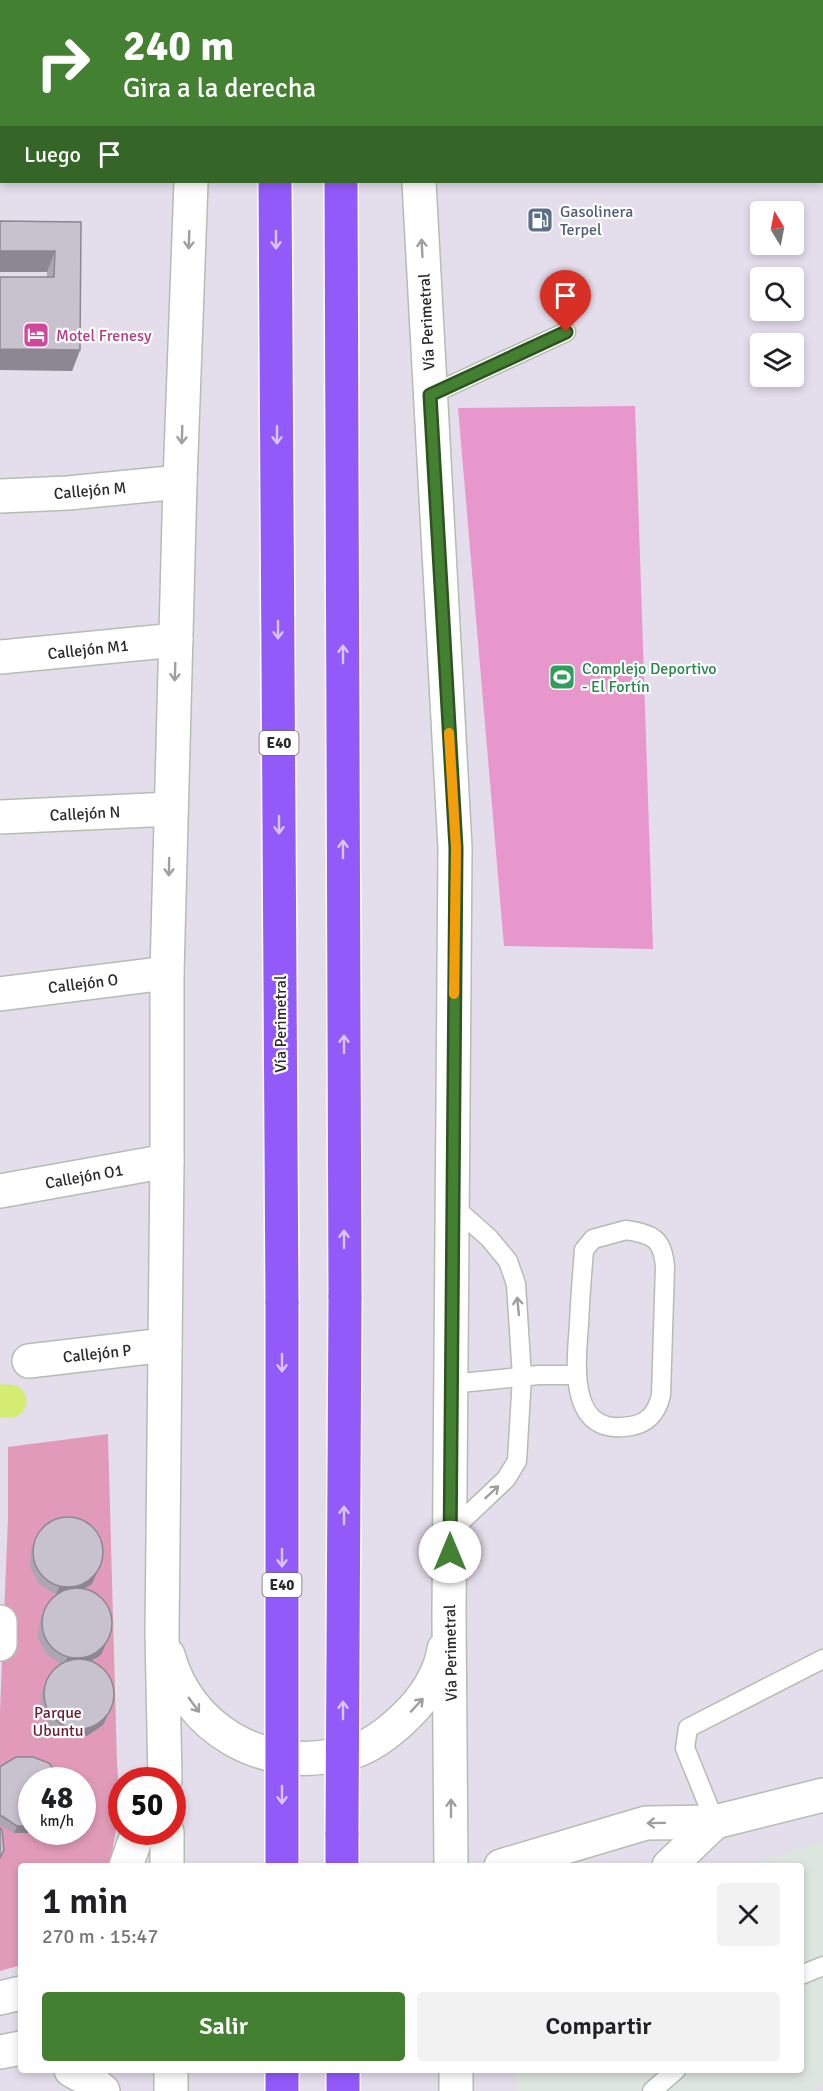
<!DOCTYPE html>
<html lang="es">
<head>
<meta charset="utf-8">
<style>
  body { margin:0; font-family:Signika,sans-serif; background:#f2f2f2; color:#202124; height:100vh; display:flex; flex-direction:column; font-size:22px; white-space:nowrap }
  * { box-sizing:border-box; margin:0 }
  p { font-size:20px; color:#757577 }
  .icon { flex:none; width:33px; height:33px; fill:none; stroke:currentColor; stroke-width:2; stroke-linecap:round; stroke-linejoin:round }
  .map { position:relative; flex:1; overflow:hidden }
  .panel { position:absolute; left:18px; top:1863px; width:786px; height:210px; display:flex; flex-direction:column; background:#fff; border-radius:6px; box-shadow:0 3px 9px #0003 }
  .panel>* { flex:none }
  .hud { position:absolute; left:0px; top:0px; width:824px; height:183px; box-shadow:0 3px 9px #0003; background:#448031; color:#fff; overflow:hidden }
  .needle { width:39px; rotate:350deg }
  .controls { position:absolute; left:750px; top:201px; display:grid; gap:12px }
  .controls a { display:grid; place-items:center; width:54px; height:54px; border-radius:6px; background:#fff; box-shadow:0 3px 9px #0003; font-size:30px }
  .speed { position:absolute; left:18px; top:1767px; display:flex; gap:12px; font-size:30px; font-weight:700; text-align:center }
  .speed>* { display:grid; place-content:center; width:78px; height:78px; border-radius:50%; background:#fff; box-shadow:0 3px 9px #0003; line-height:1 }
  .speed small { font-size:15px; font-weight:400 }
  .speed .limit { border:9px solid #d22; background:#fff; color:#111 }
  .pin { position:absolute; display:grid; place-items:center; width:51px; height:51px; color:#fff; margin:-62px -26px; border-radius:50% 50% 50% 0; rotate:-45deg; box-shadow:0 0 6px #0007 }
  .pin .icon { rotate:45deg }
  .me { position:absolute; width:66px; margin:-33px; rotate:0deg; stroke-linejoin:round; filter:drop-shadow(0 0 4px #0008) }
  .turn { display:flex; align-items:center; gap:21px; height:126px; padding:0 24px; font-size:27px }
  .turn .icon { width:78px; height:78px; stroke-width:2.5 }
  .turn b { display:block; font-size:42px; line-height:51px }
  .then { display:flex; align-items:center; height:57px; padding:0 24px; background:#0003; gap:12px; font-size:22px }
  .round { display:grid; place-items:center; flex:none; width:63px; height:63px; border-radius:6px; background:#f2f2f2 }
  .summary { display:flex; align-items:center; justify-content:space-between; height:102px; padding:0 24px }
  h1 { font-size:36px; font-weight:600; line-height:45px }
  .action { display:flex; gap:12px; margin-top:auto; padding:12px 24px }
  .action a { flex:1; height:69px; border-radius:6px; background:#448031; color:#fff; font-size:24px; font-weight:600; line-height:69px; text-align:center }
  .action a+a { background:#f2f2f2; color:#202124 }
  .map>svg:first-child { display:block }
  .industrial { fill:#dde5df }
  .green { fill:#e19bb8; fill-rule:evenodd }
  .pitch { fill:#e897cc }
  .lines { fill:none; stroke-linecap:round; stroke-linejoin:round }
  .canal { stroke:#d4ec72; stroke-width:33 }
  .lane-casing { stroke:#b4beb0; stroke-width:21 }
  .street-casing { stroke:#b4beb0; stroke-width:36 }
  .secondary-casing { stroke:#b4beb0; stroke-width:36 }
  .highway-casing { stroke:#fff; stroke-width:36 }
  .lane { stroke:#fff; stroke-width:18 }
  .street { stroke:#fff; stroke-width:33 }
  .secondary { stroke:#fff; stroke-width:33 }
  .highway { stroke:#935afa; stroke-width:33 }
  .highway-bridge-casing { stroke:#fff; stroke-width:36; stroke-linecap:butt }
  .highway-bridge { stroke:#935afa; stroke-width:33 }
  .wall { fill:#aca6b1 }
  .shaded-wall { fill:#8c8790 }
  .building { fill:#c8c1ce; stroke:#8c8790; stroke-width:1.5 }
  .oneway { stroke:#9f9f9f }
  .oneway2 { stroke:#d9c5fd }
  .route-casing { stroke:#2c5320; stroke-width:15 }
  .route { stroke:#448031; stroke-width:10 }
  .slow { stroke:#f59e0b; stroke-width:10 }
  .labels { text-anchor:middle; stroke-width:4.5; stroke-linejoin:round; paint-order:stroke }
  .shield { fill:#fff; stroke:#6a6a6a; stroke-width:1.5 }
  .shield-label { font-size:15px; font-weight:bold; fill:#2a2a2a }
  .service-label { font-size:16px; fill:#4e5e75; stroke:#fff; text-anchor:start }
  .street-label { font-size:16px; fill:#2a2a2a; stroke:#fff }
  .hotel-label { font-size:16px; fill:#b23c85; stroke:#fff; text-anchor:start }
  .leisure-label { font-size:16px; fill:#27864d; stroke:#fff; text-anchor:start }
  .park-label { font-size:16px; fill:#661c31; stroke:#fff }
</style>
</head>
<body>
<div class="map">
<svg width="823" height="2091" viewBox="0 0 823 2091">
  <rect width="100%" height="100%" fill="#e4ddec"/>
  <path class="industrial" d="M823 1841V2083L815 2091H515L517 2070H801V1866H743Z"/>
  <path class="green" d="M108 1434 117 1763 120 1804 110 1866H21V1965L0 1971V1711L8 1519V1447ZM32 1780H82V1832H32Z"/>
  <path class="pitch" d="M635 406 653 949 504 946 458 408Z"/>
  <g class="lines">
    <path class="canal" d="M0 1401H10"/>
    <defs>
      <path id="lane" d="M430 395 566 332
        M626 1230C653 1234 663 1239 665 1267L661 1395C657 1412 649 1423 631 1426 567 1438 576 1364 579 1324 580 1299 582 1275 584 1250L593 1239Z
        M451 1384 539 1375H576
        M450 1532 506 1479 517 1461 522 1377 516 1284 508 1261 489 1238 453 1206
        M715 1822 685 1748 688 1728 823 1659
        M801 1975 823 1966
        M652 2091 676 2070"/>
      <path id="street" d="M0 496 68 493 180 482
        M0 657 176 640
        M0 817 171 809
        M0 994 167 973
        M0 1191 167 1161
        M29 1361 165 1345
        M0 1622V1644"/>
      <path id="secondary" d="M151 0 152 2
        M401 0 402 2
        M203 2V0
        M419 182 455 848 449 1614 451 1866
        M168 1655C188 1729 262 1771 336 1755 343 1753 351 1753 358 1750 380 1741 397 1726 413 1709 427 1694 441 1671 444 1649
        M165 1780 162 1633 167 1161V973L180 482 191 182
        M167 1832V1866
        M126 1866 138 1832
        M501 1866 646 1823 715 1822 823 1795
        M669 1866 715 1822
        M0 1998 21 1993
        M0 2052 21 2048
        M71 2070 91 2081 103 2091
        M171 2070V2091
        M456 2070V2091"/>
      <path id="highway" d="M274 0V2
        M341 0V2
        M275 182 282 1304
        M341 182 345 1298
        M342 1832V1866
        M282 2070V2091
        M343 2070V2091"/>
    </defs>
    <use href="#lane" class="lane-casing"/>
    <use href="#street" class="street-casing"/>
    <use href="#secondary" class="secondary-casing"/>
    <use href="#highway" class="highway-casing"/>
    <use href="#lane" class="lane"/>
    <use href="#street" class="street"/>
    <use href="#secondary" class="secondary"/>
    <use href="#highway" class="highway"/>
    <defs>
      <path id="highway-bridge" d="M282 1304V1866
        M342 1832 345 1298"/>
    </defs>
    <use href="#highway-bridge" class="highway-bridge-casing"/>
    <use href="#highway-bridge" class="highway-bridge"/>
  </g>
  <path class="wall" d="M0 221 81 222 80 350 72 371 47 277V272H0Z
    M34 1542 103 1558 92 1584 84 1589 109 1636 101 1655 91 1661 112 1707 103 1725 87 1736H67L50 1725 41 1708 42 1691 45 1683 62 1664 47 1655 38 1638 40 1620 43 1612 57 1595 39 1584 30 1567 31 1549Z
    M0 1768 32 1832H37L34 1833H14L0 1825Z"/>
  <path class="shaded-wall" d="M0 251H55L47 272H0Z
    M0 349 80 350 72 371 0 370Z
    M103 1558 92 1584 75 1594 56 1595 59 1587Z
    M112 1629 101 1655 84 1665H64L67 1658Z
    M115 1699 103 1725 87 1736H67L69 1728Z
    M17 1826H32V1832H37L34 1833H14Z"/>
  <path class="building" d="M0 221 81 222 80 350 0 349V277H54L55 251H0Z
    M33 1552a35 35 0 1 1 70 0a35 35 0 1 1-70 0Z
    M42 1623a35 35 0 1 1 70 0a35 35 0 1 1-70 0Z
    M44 1694a35 35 0 1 1 70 0a35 35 0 1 1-70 0Z
    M16 1757H33L49 1763 59 1777 60 1780H32V1826H17L0 1815V1768L1 1766Z
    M0 1828 2 1830 4 1850 0 1858Z"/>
  <defs><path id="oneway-shaft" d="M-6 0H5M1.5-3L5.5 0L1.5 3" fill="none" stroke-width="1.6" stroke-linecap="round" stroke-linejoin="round" transform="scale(1.5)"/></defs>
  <g class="oneway">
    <use href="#oneway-shaft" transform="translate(189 240) rotate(92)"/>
    <use href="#oneway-shaft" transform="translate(422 248) rotate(-93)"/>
    <use href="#oneway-shaft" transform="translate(182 435) rotate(92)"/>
    <use href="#oneway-shaft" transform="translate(175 672) rotate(92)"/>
    <use href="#oneway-shaft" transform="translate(169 867) rotate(91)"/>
    <use href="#oneway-shaft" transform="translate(518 1306) rotate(-96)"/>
    <use href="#oneway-shaft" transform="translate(492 1492) rotate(-43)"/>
    <use href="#oneway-shaft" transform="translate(194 1705) rotate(54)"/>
    <use href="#oneway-shaft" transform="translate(417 1705) rotate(-47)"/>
    <use href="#oneway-shaft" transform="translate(451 1808) rotate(-90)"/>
    <use href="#oneway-shaft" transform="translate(656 1823) rotate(179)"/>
  </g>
  <g class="oneway2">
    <use href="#oneway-shaft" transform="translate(276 240) rotate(90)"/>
    <use href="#oneway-shaft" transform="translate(277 435) rotate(90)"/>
    <use href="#oneway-shaft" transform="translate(278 630) rotate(90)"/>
    <use href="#oneway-shaft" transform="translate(343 654) rotate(-90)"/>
    <use href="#oneway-shaft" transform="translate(279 825) rotate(90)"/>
    <use href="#oneway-shaft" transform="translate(343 849) rotate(-90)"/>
    <use href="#oneway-shaft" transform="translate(344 1044) rotate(-90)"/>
    <use href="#oneway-shaft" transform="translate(344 1239) rotate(-90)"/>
    <use href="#oneway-shaft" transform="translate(282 1363) rotate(90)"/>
    <use href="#oneway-shaft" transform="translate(344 1515) rotate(-90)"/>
    <use href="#oneway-shaft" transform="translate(282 1558) rotate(90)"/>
    <use href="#oneway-shaft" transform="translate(343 1710) rotate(-90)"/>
    <use href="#oneway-shaft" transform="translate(282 1795) rotate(90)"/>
  </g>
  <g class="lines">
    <defs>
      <path id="route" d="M450 1552 456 848 430 395 566 332"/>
    </defs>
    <use href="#route" class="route-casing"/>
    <use href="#route" class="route"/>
    <path class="slow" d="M449 733 456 848 454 994"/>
  </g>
  <defs>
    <symbol id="fuel-square" viewBox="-11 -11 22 22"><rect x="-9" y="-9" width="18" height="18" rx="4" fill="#5c6f8a" stroke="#fff"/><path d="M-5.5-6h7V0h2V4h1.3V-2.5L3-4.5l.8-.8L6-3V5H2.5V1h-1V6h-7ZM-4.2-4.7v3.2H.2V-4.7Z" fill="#fff"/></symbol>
    <symbol id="hotel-square" viewBox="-11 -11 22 22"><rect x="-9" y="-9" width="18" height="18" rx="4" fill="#d1479c" stroke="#fff"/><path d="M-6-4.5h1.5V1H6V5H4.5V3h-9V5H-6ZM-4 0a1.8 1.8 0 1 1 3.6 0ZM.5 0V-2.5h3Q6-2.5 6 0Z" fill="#fff"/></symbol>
    <symbol id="stadium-square" viewBox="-11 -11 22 22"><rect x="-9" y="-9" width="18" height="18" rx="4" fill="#2e9e5b" stroke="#fff"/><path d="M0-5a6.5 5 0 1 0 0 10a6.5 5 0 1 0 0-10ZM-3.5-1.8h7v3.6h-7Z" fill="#fff"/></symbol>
  </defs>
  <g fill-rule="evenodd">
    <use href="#fuel-square" x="525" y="205" width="30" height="30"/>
    <use href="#hotel-square" x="21" y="320" width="30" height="30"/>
    <use href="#stadium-square" x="547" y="662" width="30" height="30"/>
  </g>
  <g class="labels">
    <g class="shield">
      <rect x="259.5" y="731" width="39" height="24" rx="4.5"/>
      <rect x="262.5" y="1573" width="39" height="24" rx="4.5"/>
    </g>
    <g class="shield-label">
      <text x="279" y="748">E40</text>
      <text x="282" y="1590">E40</text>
    </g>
    <g class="service-label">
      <text x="560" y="217">Gasolinera<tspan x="560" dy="18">Terpel</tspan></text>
    </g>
    <g class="street-label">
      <text transform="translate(426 322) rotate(-93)" y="6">Vía Perimetral</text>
      <text transform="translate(90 490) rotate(-5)" y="6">Callejón M</text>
      <text transform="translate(88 649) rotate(-6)" y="6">Callejón M1</text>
      <text transform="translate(85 813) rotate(-3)" y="6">Callejón N</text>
      <text transform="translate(83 983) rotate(-7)" y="6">Callejón O</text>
      <text transform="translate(280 1024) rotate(-90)" y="6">Vía Perimetral</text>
      <text transform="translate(84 1176) rotate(-10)" y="6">Callejón O1</text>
      <text transform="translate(97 1353) rotate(-6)" y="6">Callejón P</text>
      <text transform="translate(450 1653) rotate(-91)" y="6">Vía Perimetral</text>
    </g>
    <g class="hotel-label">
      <text x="56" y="341">Motel Frenesy</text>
    </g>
    <g class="leisure-label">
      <text x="582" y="674">Complejo Deportivo<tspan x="582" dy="18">- El Fortín</tspan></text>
    </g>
    <g class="park-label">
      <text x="58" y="1718">Parque<tspan x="58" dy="18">Ubuntu</tspan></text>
    </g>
  </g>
</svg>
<div class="controls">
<a><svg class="needle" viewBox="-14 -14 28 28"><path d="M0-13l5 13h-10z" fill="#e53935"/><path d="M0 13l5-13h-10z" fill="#757577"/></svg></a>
<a><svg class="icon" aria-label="search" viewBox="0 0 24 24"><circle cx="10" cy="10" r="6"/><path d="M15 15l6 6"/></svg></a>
<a><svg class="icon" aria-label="layers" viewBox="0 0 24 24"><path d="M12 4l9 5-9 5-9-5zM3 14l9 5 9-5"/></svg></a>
</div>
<div class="speed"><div>48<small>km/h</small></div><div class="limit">50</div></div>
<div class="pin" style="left:566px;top:332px;background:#d93025"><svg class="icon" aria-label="arrive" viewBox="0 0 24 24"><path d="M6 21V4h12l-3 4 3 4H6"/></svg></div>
<svg class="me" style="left:450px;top:1552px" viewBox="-20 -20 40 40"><circle r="19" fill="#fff"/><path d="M0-13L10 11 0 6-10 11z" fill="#448031"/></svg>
<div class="hud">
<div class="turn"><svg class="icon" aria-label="right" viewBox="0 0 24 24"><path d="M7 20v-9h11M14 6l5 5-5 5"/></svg><div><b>240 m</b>Gira a la derecha</div></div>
<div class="then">Luego<svg class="icon" aria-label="arrive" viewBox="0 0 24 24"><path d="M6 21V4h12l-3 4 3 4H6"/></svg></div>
</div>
<section class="panel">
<div class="summary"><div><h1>1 min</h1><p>270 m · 15:47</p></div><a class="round"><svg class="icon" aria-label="close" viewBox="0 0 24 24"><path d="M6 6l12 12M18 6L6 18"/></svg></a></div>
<div class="action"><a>Salir</a><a>Compartir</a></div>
</section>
</div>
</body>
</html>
